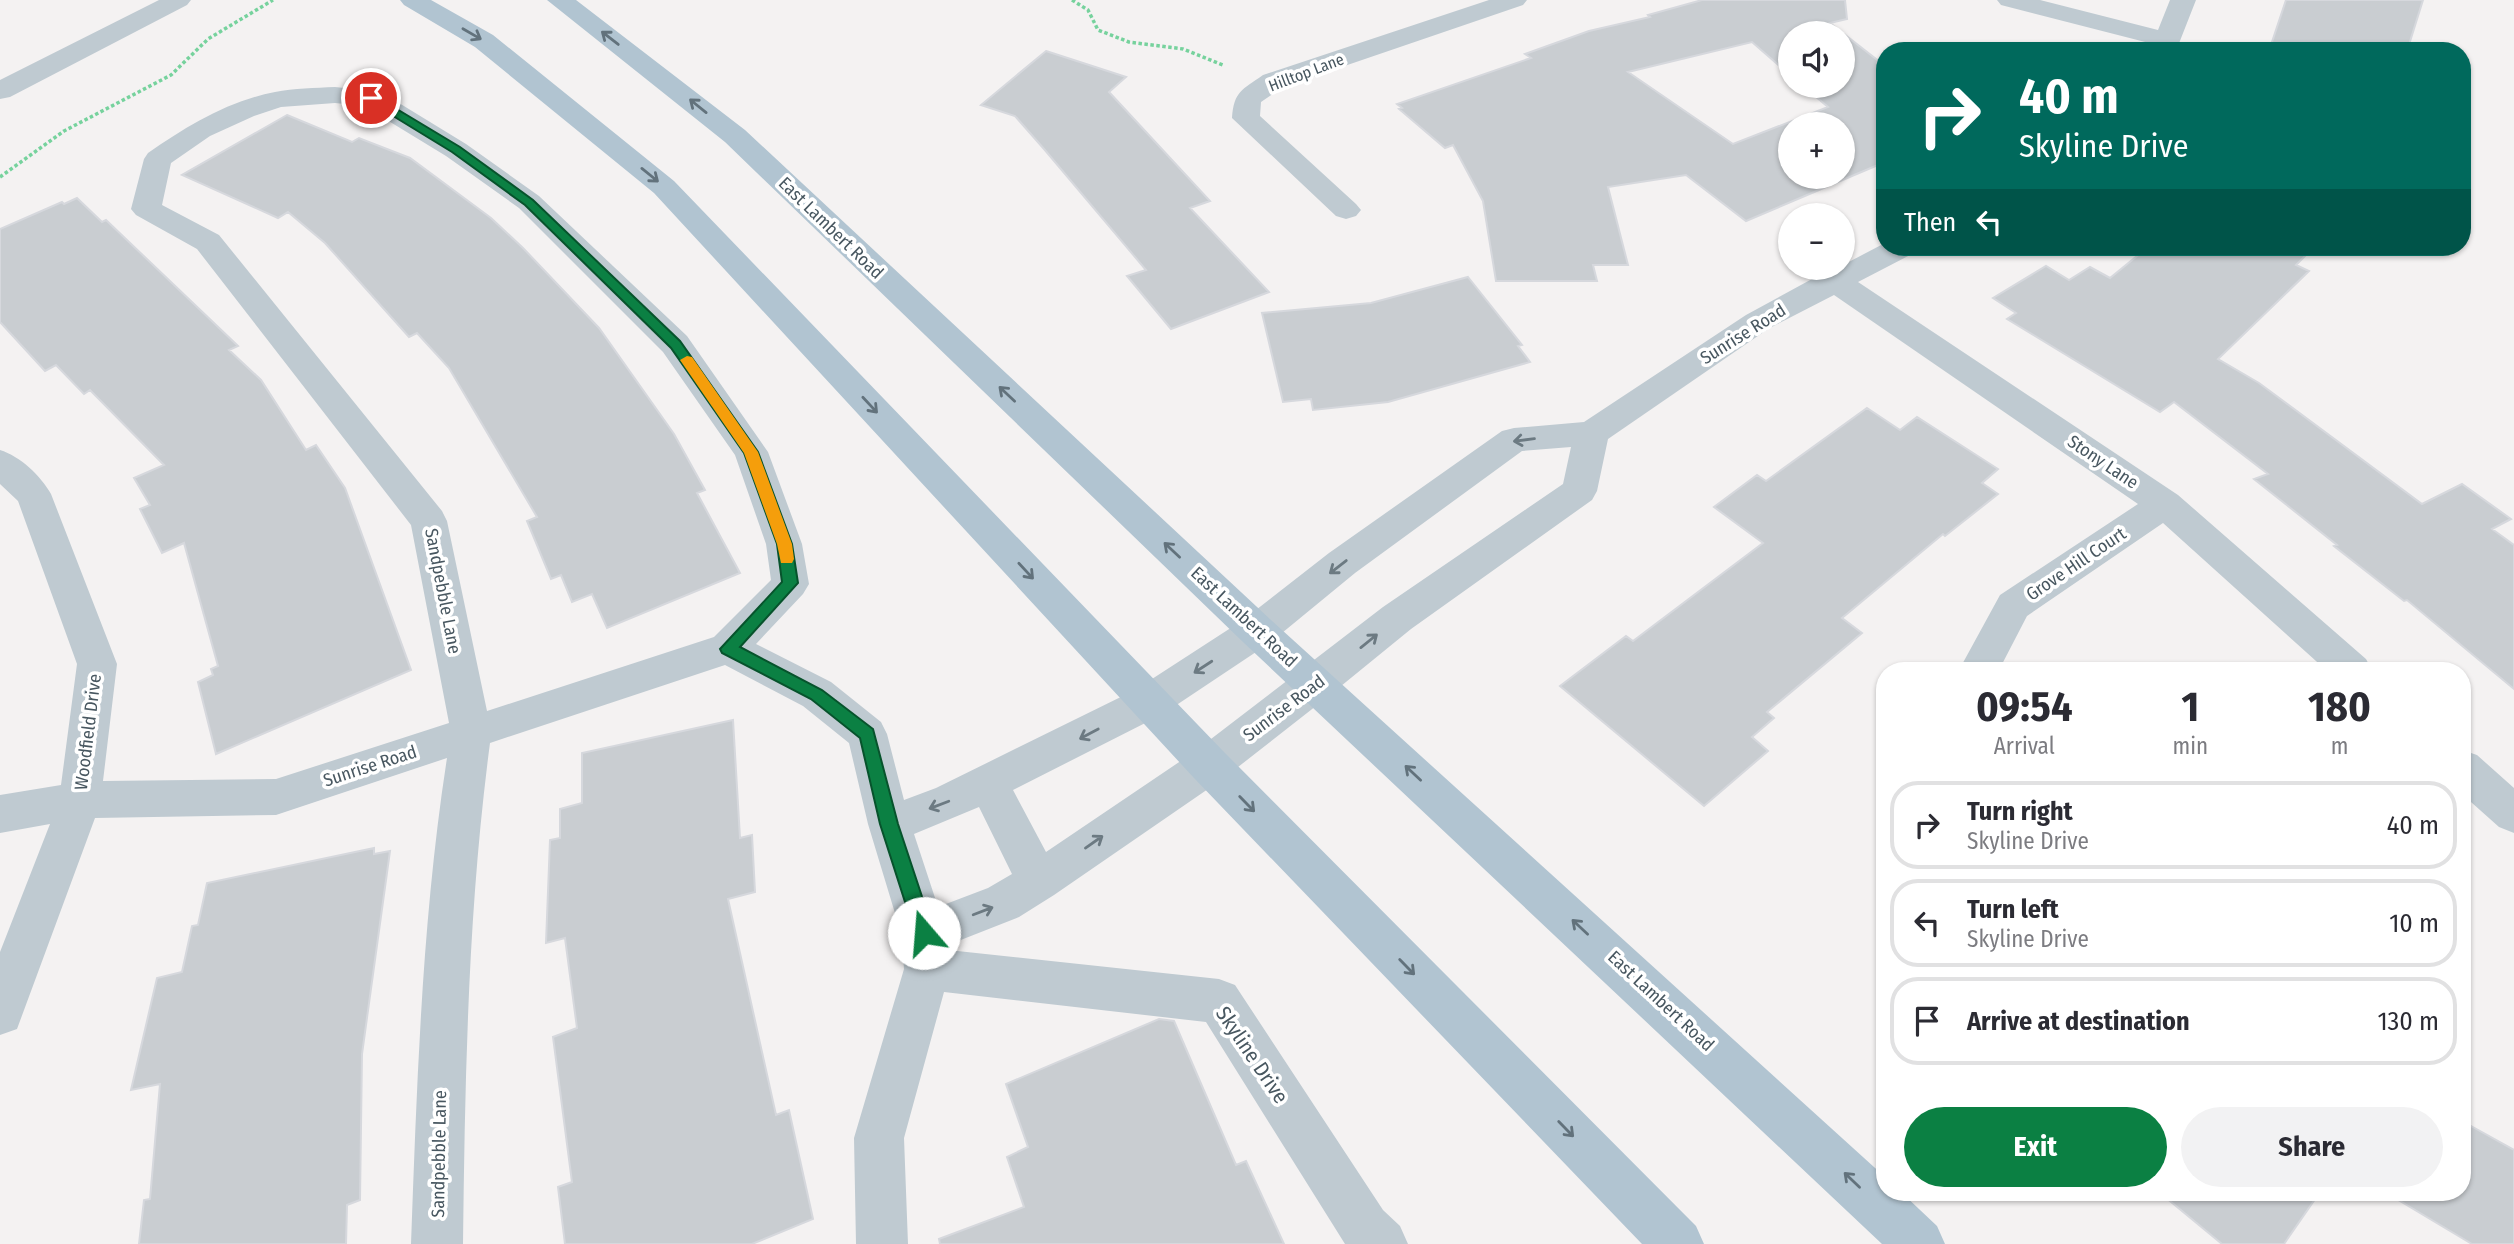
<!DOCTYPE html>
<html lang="en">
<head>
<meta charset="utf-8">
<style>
  body { margin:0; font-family:"Fira Sans Condensed",sans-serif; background:#f2f2f3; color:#2b2b33; height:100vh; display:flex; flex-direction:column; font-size:26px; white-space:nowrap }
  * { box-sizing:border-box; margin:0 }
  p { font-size:23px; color:#7c7c81 }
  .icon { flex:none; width:38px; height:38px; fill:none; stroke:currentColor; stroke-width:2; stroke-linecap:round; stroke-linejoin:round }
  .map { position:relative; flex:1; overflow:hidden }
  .side { position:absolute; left:1876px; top:662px; width:595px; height:539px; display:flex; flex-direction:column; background:#fff; border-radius:28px; box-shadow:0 2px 5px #0004 }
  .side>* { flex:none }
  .hud { position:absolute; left:1876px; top:42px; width:595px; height:214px; border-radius:28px; box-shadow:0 2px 5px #0004; background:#00695c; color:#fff; overflow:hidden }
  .tools { position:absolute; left:1778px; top:21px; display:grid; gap:14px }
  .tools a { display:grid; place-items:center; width:77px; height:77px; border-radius:50%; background:#fff; box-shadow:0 2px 5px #0004; font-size:35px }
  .pin { position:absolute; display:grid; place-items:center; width:60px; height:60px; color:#fff; margin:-30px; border:4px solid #fff; border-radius:50%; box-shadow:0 2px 7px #0007 }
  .me { position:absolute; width:77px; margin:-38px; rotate:342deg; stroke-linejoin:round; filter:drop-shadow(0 0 5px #0008) }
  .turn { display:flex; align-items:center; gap:24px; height:147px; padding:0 28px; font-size:32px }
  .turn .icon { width:91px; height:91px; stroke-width:2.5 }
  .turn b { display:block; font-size:49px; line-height:60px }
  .then { display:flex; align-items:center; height:66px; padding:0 28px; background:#0003; gap:14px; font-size:26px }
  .eta { display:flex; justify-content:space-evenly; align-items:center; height:119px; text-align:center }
  .eta b { font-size:42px; font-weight:700; line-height:49px }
  .button { display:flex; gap:14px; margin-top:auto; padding:14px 28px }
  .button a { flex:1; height:80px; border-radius:42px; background:#0b8043; color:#fff; font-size:28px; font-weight:700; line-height:80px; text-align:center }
  .button a+a { background:#f2f2f3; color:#2b2b33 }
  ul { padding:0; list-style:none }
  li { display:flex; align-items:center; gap:21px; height:88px; margin:0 14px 10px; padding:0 14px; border:4px solid #e1e1e2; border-radius:28px }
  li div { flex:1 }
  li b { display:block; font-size:26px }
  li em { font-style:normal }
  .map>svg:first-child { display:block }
  .building { fill:#c9cdd1; stroke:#d6d8dd; stroke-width:2; fill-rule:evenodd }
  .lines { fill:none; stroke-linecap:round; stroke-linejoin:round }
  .path { stroke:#76d29d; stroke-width:3.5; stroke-dasharray:3.5 2.5; stroke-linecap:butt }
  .minor { fill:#bfcad1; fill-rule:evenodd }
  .major { fill:#b1c4d1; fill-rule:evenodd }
  .oneway { stroke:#62727c }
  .oneway2 { stroke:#6c7a82 }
  .route { fill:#0b8043; stroke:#07532c; stroke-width:2 }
  .slow { fill:#f59e0b }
  .labels { text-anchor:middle; stroke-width:7; stroke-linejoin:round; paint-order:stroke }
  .far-street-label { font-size:16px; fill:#485760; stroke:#fff }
  .street-label { font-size:18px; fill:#485760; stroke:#fff }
  .near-street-label { font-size:21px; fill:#485760; stroke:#fff }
</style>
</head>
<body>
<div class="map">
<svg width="2514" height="1244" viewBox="0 0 2514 1244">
  <rect width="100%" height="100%" fill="#f4f2f2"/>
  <path class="building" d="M1702 0H1845L1847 19 1830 23 1885 66V162L1746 221 1686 175 1608 187 1628 265H1593L1597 281H1496L1483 201 1453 145 1445 148 1399 109 1402 108 1397 104 1531 58 1525 54 1589 31 1650 17 1648 15ZM1790 33H1843V86H1803L1828 107 1733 144 1628 72 1752 42 1790 75ZM1790 124H1843V177H1790Z
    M2286 0H2423L2407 51H2269Z
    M1046 51 1126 77 1109 92 1210 201 1190 208 1269 292 1171 329 1127 276 1146 270 1044 149 1015 116 981 105Z
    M287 115 352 142 359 138 410 158 491 218 523 248 599 328 674 434 705 490 697 493 740 573 607 628 592 594 572 602 561 575 551 579 527 521 537 517 449 368 417 333 409 337 325 243 288 212 278 218 182 175Z
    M77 198 102 222 106 220 238 346 229 350 261 380 306 450 316 445 345 488 411 670 216 754 198 682 213 675 211 669 218 666 184 543 162 553 140 509 150 505 134 478 164 465 90 390 84 394 56 365 45 371 0 322V229L62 202 64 204Z
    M2148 247H2314L2296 265 2309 271 2218 359 2259 383 2422 504 2462 484 2511 519 2492 529 2514 545V689L2407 600 2404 601 2334 546 2337 545 2254 479 2268 474 2174 402 2160 412 2007 319 2016 313 1993 298 2046 266 2069 280 2090 267 2110 278Z
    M1468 277 1522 345 1518 346 1530 362 1388 402 1313 410 1311 399 1283 402 1262 313 1371 303Z
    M1867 408 1900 430 1917 417 1998 469 1982 483 1998 494 1945 536 1943 534 1842 618 1862 633 1767 712 1774 718 1752 737 1768 751 1704 806 1560 686 1626 636 1633 641 1763 543 1714 507 1757 475 1766 481Z
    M733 720 740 838 752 835 755 892 728 899 776 1115 789 1110 813 1219 752 1244H565L558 1187 572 1182 553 1037 577 1028 565 938 546 943 550 840 560 838V809L582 803V753Z
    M374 848V854L390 851 362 1054 360 1200 347 1205 346 1244H139L144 1200 150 1199 160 1084 131 1090 157 978 182 972 192 926 198 925 207 883Z
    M1159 1019 1174 1021 1236 1165 1246 1161 1284 1244H940L939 1239 1024 1207 1007 1157 1028 1147 1006 1084Z
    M2462 1121 2514 1150V1244H2472L2385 1192H2462Z
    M2159 1192H2320L2284 1244H2222Z"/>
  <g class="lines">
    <path class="path" d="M1072 0 1088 10 1098 30 1129 42 1183 49 1223 65
      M0 177 64 131 171 75 208 39 273 0"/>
    <path class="minor" d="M159 0H191L187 5 10 97 0 99V80Z
      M1489 0H1527L1523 5 1283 87 1261 102 1260 116 1356 204 1361 210 1356 216 1346 219 1336 216 1232 118C1234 91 1242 90 1263 75Z
      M1997 0H2040L2158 30 2170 0H2196L2176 51H2150L2153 44 2001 5Z
      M335 87 381 92 466 144 539 196 687 336 768 452 802 544 809 584 803 594 756 644 831 682 881 722 887 734 904 800 936 788 1135 690 1243 620 1329 553 1502 431 1514 428 1584 422 1746 315 1823 273 1843 268V265L1885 243V247H1916L1912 254 1858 282 2178 495 2366 659 2372 670H2326L2163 523 2027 616 1999 670H1959L2000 595 2138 504 1834 295 1768 329 1608 439 1597 491 1592 500 1411 629 1330 695 1224 778 1054 895 1019 917 948 945V950L1219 979 1235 985 1383 1210 1400 1226 1408 1244H1345L1206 1022 944 992 904 1138 908 1244H856L854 1138 904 969 901 933 868 824 849 743 803 706 725 665 490 743C468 909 465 1077 463 1244H411C417 1082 422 919 447 758L276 815 95 818 17 1029 0 1035V952L50 824 0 833V795L61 785 77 664 18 501 0 484V450C20 456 41 476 51 494L117 664 103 781 276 779 449 723 411 525 197 249 136 215 131 209 144 159 148 153C187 126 228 101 275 92 294 88 315 88 335 87ZM335 103 364 106 446 156 519 208 663 352 735 455 766 544 771 580 714 637 487 711 447 521 442 511 219 235 162 205 171 163 210 136 254 116 281 107ZM1571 447 1563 484 1383 607 1194 752 1046 852 1013 790 1163 714 1271 642 1355 573 1522 451ZM979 807 1012 874 988 888 938 907 914 834Z
      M2462 750 2477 755 2514 788V833L2499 827 2462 794Z"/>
    <path class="major" d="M400 0H431L493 35 674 181 1224 752 1696 1226 1704 1244H1642L1194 778 654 193 475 47 404 5Z
      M547 0H576L745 130 1271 620 1885 1177V1192H1901L1937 1226 1945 1244H1882L1243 642 725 142Z"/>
  </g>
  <defs><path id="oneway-shaft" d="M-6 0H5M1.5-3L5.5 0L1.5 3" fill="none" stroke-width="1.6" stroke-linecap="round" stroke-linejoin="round" transform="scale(1.75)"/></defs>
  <g class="oneway">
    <use href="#oneway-shaft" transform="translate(472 34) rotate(30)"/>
    <use href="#oneway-shaft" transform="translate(610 38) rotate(-142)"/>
    <use href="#oneway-shaft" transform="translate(698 106) rotate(-141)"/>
    <use href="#oneway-shaft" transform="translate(650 175) rotate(39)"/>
    <use href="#oneway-shaft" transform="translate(1007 394) rotate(-137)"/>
    <use href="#oneway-shaft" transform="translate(870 405) rotate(47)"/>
    <use href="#oneway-shaft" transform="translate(1172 550) rotate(-137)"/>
    <use href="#oneway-shaft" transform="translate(1026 571) rotate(47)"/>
    <use href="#oneway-shaft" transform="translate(1413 773) rotate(-137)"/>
    <use href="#oneway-shaft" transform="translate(1247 804) rotate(46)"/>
    <use href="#oneway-shaft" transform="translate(1580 927) rotate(-137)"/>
    <use href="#oneway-shaft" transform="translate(1407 967) rotate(46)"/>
    <use href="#oneway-shaft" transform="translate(1566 1129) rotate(46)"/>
    <use href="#oneway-shaft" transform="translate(1852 1180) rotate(-136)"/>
  </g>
  <g class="oneway2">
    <use href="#oneway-shaft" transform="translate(1524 440) rotate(173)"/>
    <use href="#oneway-shaft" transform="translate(1338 567) rotate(142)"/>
    <use href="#oneway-shaft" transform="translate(1369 641) rotate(-39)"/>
    <use href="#oneway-shaft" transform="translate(1203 667) rotate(147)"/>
    <use href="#oneway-shaft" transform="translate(1089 734) rotate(152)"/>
    <use href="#oneway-shaft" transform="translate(939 805) rotate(159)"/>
    <use href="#oneway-shaft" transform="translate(1094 842) rotate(-35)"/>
    <use href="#oneway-shaft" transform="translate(983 911) rotate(-21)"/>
  </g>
  <path class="route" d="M367 96H375L460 147 533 200 680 341 758 452 792 544 798 583 740 647 822 690 873 729 898 824 934 933 931 939 924 942 918 939 915 933 880 824 860 738 811 699 722 653 720 649 782 582 777 544 744 453 671 348 525 205 452 152 367 100Z"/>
  <path class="slow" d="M687 356 692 357 758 452 792 544 794 559 792 563H781L777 544 744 453 680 360Z"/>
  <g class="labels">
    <g class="far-street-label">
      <text transform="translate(1306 72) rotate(-21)" y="6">Hilltop Lane</text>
    </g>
    <g class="street-label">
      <text transform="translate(831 228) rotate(44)" y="6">East Lambert Road</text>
      <text transform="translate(1743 334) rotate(-32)" y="6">Sunrise Road</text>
      <text transform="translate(2103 462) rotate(34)" y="6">Stony Lane</text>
      <text transform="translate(2076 564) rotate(-34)" y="6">Grove Hill Court</text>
      <text transform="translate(443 591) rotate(79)" y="6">Sandpebble Lane</text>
      <text transform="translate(1244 617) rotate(43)" y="6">East Lambert Road</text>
      <text transform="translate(1284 708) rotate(-37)" y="6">Sunrise Road</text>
      <text transform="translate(88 732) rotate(-83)" y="6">Woodfield Drive</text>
      <text transform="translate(370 766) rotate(-18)" y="6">Sunrise Road</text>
      <text transform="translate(1661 1001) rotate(43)" y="6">East Lambert Road</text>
      <text transform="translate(439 1154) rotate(-89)" y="6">Sandpebble Lane</text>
    </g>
    <g class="near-street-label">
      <text transform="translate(1252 1055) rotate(56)" y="7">Skyline Drive</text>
    </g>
  </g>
</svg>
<div class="tools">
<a><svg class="icon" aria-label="sound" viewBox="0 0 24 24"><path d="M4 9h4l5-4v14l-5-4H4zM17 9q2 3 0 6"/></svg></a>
<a>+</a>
<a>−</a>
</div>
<div class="pin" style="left:371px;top:98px;background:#d93025"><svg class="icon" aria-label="arrive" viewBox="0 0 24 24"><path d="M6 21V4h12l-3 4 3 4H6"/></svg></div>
<svg class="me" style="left:924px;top:933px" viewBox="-20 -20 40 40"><circle r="19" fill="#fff"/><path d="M0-13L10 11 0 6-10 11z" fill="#0b8043"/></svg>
<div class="hud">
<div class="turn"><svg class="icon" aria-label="right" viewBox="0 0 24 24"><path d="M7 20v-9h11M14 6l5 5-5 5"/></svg><div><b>40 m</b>Skyline Drive</div></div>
<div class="then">Then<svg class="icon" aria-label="left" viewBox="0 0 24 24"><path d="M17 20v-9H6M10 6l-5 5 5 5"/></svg></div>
</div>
<section class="side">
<div class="eta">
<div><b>09:54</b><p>Arrival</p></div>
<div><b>1</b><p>min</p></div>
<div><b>180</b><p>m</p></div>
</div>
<ul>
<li><svg class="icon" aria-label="right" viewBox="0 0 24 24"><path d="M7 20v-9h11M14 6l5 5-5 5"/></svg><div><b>Turn right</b><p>Skyline Drive</p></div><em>40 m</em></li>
<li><svg class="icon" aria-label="left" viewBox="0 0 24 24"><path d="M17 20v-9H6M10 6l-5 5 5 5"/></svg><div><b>Turn left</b><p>Skyline Drive</p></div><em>10 m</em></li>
<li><svg class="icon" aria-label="arrive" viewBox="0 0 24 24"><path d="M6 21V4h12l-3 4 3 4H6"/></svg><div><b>Arrive at destination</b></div><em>130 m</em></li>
</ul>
<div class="button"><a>Exit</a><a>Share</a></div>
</section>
</div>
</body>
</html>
